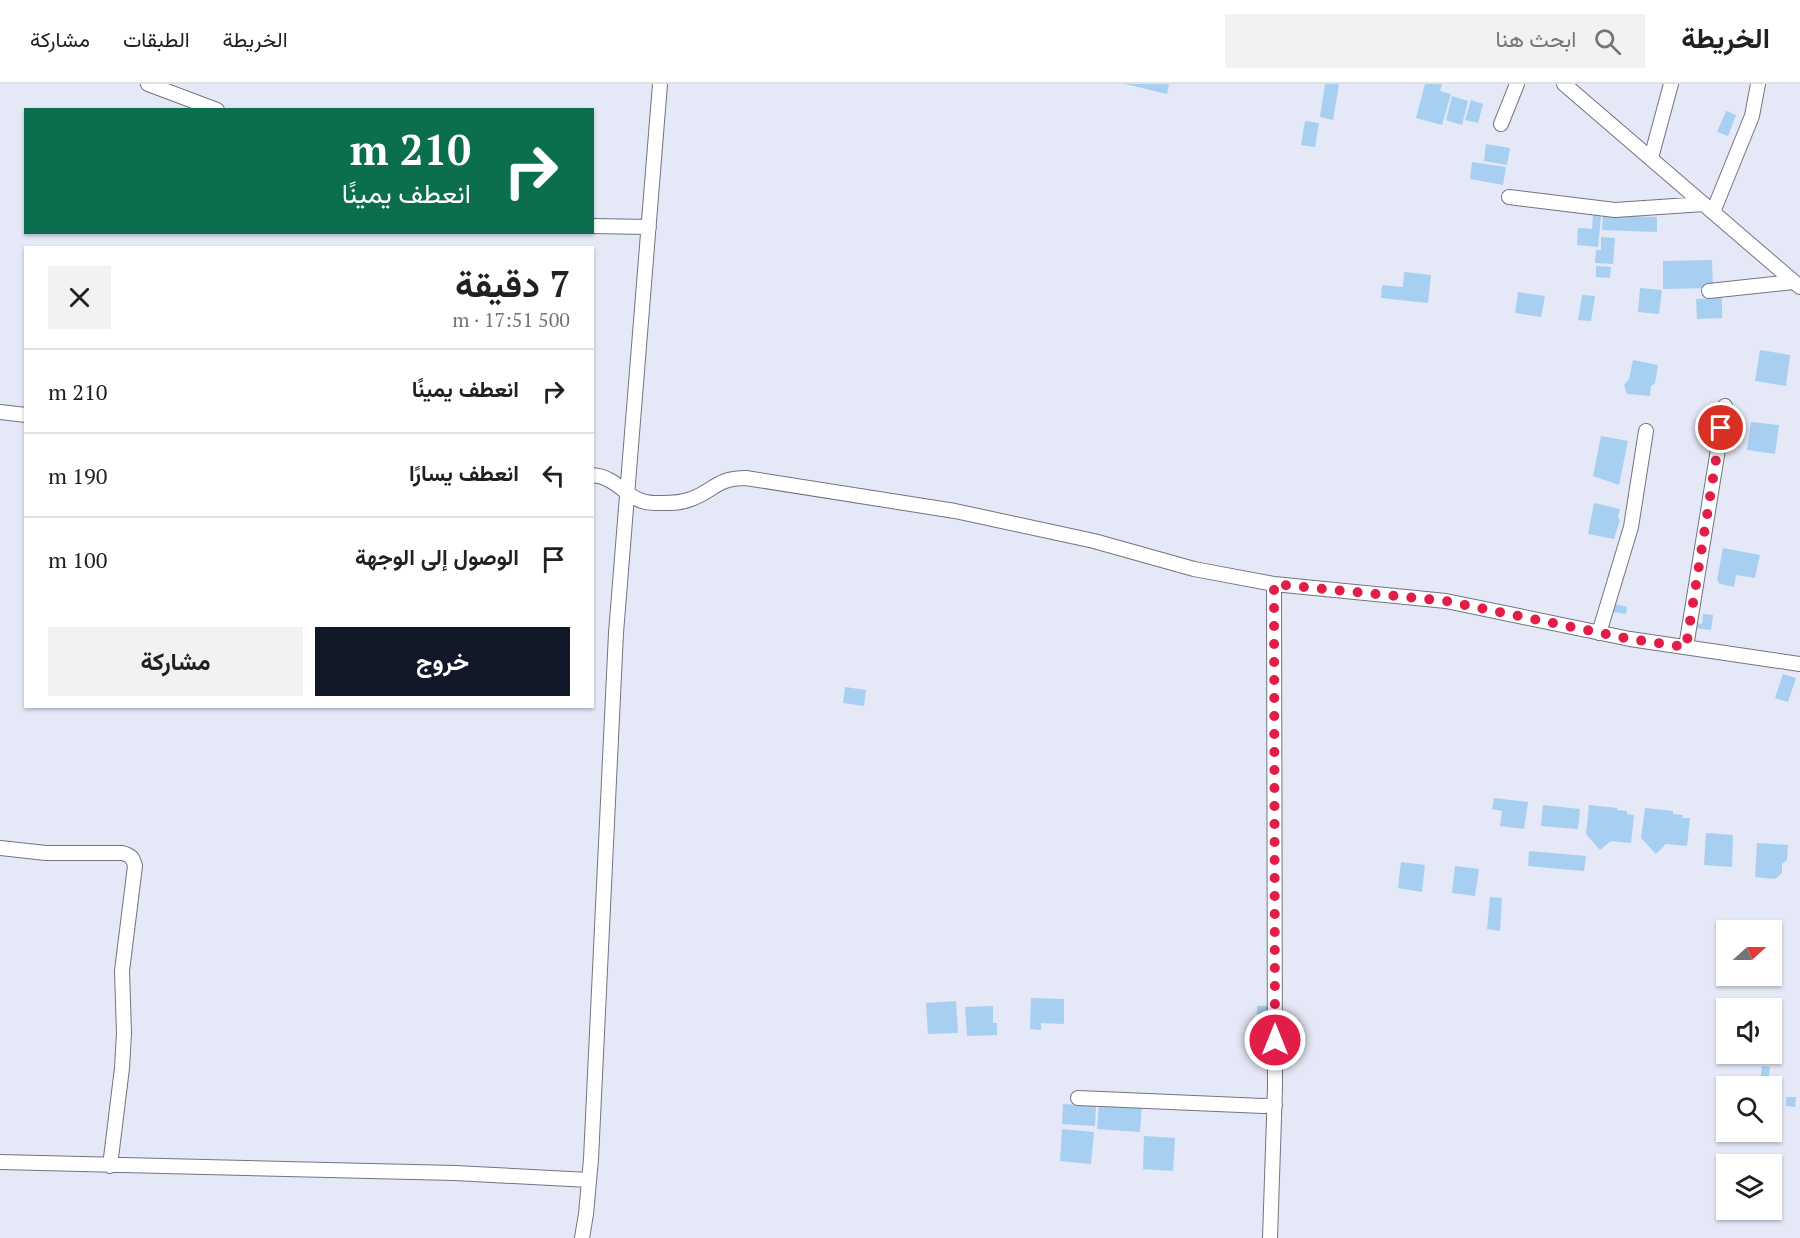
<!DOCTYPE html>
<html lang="ar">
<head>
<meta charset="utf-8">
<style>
  body { margin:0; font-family:"PT Serif",Vazirmatn,serif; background:#f2f2f2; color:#202124; direction:rtl; height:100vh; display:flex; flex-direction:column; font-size:22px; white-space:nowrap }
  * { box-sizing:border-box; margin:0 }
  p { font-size:20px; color:#757577 }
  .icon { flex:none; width:33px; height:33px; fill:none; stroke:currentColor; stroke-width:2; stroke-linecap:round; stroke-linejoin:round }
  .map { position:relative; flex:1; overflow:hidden; direction:ltr }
  .drawer { position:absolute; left:24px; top:162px; width:570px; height:462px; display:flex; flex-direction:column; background:#fff; border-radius:0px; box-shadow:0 2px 4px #0004; direction:rtl }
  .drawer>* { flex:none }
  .guide { position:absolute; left:24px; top:24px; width:570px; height:126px; border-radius:0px; box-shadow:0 2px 4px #0004; direction:rtl; background:#0b6e4f; color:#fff; overflow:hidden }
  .needle { width:39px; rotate:69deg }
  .controls { position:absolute; left:1716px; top:836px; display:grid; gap:12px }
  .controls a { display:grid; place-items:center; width:66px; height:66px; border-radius:0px; background:#fff; box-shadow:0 2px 4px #0004; font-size:30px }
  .pin { position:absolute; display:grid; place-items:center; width:51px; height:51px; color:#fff; margin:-26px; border:3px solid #fff; border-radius:50%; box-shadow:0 2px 6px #0007 }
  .me { position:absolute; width:66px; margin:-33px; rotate:0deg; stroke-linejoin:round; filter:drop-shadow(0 0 4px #0008) }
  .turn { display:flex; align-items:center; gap:21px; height:126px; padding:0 24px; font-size:27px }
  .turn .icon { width:78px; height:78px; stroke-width:2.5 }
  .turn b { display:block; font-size:42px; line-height:51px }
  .round { display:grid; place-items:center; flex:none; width:63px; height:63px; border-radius:0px; background:#f2f2f2 }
  .summary { display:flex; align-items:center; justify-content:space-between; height:102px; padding:0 24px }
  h1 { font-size:36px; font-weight:700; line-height:45px }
  .cta { display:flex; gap:12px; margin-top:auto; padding:12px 24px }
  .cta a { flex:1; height:69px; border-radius:0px; background:#111827; color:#fff; font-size:24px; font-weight:700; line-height:69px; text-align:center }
  .cta a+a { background:#f2f2f2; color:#202124 }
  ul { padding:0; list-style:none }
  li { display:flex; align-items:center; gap:18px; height:84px; padding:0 24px; border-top:2px solid #e0e0e0 }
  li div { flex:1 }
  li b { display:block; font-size:22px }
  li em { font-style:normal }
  header { display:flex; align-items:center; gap:36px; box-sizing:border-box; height:84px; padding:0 30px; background:#fff; border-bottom:2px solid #e0e0e0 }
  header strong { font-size:28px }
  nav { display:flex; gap:33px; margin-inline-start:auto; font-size:21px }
  .search { width:420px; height:54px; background:#f2f2f2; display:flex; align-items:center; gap:15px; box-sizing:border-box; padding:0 21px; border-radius:0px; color:#757577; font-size:22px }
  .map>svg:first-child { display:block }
  .building { fill:#a7cff2 }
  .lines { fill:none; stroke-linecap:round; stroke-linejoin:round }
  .minor-casing { stroke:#727481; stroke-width:16 }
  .minor { stroke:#fff; stroke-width:14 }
  .route { stroke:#e11d48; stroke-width:10; stroke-dasharray:0 18 }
</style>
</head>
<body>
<header>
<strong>الخريطة</strong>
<div class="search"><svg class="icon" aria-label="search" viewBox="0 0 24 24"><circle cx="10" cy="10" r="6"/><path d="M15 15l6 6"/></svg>ابحث هنا</div>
<nav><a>الخريطة</a><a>الطبقات</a><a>مشاركة</a></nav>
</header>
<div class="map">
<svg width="1800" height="1154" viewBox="0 0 1800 1154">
  <rect width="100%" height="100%" fill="#e5e8f6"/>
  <path class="building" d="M1125 0H1169L1167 10Z
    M1325 0H1339L1333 36 1320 33Z
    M1425 0H1442L1440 7 1451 10 1442 41 1416 34Z
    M1452 12 1468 17 1462 41 1446 36Z
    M1471 16 1483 20 1478 39 1465 36Z
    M1726 27 1736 31 1728 52 1717 48Z
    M1305 37 1319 39 1315 63 1301 61Z
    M1486 60 1510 64 1507 81 1484 77Z
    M1472 78 1506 83 1503 101 1470 95Z
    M1593 131 1601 132 1598 163 1577 161 1578 144 1592 145Z
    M1603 131 1657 133V148L1602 146Z
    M1601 153 1615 154 1613 180 1595 179 1596 166H1601Z
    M1712 176 1713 204 1663 205V177Z
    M1596 182 1611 183 1610 194 1596 193Z
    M1404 188 1431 191 1428 219 1381 214 1382 201 1403 203Z
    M1640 204 1662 206 1659 230 1638 228Z
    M1518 208 1545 212 1541 233 1515 229Z
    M1582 211 1595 212 1591 237 1578 236Z
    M1722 214V234L1697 235 1696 215Z
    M1760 266 1790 271 1786 302 1755 297Z
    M1633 276 1658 281 1655 299 1651 302 1650 312 1627 310 1624 301 1629 295Z
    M1751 338 1779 341 1775 370 1747 366Z
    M1601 352 1628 357 1619 401 1593 392Z
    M1594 419 1620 425 1618 433 1620 436 1614 455 1588 450Z
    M1723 464 1760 471 1755 494 1736 491 1734 503 1720 500 1717 496Z
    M1615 520 1627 523 1626 530 1613 528Z
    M1703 530 1713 531 1711 546 1695 544V539L1702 540Z
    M1783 590 1796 594 1788 618 1775 614Z
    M845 603 866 606 864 622 843 619Z
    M1494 714 1528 718 1524 745 1500 742 1502 727 1492 725Z
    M1543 721 1580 725 1578 745 1541 742Z
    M1589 721 1617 724V726L1627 727V730L1634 731 1631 759 1611 757 1600 766 1586 750Z
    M1645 724 1673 727V730L1683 731 1682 734H1690L1687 762 1666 760 1656 770 1641 754Z
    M1706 749 1733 751 1732 783 1704 781Z
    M1757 759 1788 761 1787 776 1782 780V789L1775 795 1755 793Z
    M1529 767 1586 772 1584 787 1528 782Z
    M1401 778 1425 781 1422 808 1398 804Z
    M1455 782 1479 785 1475 812 1452 809Z
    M1490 813 1502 814 1500 847 1487 845Z
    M1031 914 1064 915V940L1041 939V946L1030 945Z
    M956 917 958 949 928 950 926 919Z
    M993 922V939H997V951L967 952 965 923Z
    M1257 922H1271L1272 949H1258Z
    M1772 951H1775L1773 972 1763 971V969H1772Z
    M1762 982 1770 983 1768 1000 1760 999Z
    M1786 1013H1796L1795 1023 1786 1022Z
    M1099 1018 1142 1020 1140 1048 1097 1045Z
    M1063 1020 1096 1022 1095 1042 1062 1040Z
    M1062 1045 1094 1048 1091 1080 1060 1077Z
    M1144 1052 1175 1054 1173 1087 1143 1085Z"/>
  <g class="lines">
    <defs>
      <path id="minor" d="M148 0 217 26
        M1564 0 1800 203
        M1501 40 1517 0
        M1651 74 1671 0
        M1509 113 1615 126 1704 120
        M1713 128 1752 32 1758 0
        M592 142 649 143
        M1709 207 1793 198
        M0 328 26 331
        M592 391C620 393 627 419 654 419 666 419 679 420 691 415 714 407 716 394 746 394L955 427 1094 457 1194 485 1274 500 1446 517 1630 555 1800 580
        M1599 549 1631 443 1646 347
        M1686 563 1725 322
        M0 764 46 769H122C130 771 133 773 135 782L122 887 124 949 122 984 110 1082
        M1078 1014 1263 1022 1275 1021
        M0 1078 455 1089 589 1096
        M582 1154 586 1130 591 1075 616 549 660 0
        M1270 1154 1275 1004 1274 500"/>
    </defs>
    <use href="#minor" class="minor-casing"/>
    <use href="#minor" class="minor"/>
  </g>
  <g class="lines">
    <path class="route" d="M1275 956 1274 500 1446 517 1630 555 1686 563 1721 344"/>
  </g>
</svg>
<div class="controls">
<a><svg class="needle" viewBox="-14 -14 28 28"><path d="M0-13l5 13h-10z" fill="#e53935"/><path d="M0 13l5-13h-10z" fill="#757577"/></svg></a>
<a><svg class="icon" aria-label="sound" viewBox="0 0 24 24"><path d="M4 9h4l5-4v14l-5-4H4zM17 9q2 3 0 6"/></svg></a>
<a><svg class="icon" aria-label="search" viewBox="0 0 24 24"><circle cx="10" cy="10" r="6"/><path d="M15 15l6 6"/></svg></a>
<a><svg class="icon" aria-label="layers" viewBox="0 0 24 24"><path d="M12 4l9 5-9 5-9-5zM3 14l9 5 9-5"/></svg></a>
</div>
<div class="pin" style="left:1721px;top:344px;background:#d93025"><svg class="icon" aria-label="arrive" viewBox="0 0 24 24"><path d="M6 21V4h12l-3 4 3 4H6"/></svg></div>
<svg class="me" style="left:1275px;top:956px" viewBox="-20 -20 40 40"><circle r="17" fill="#e11d48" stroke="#fff" stroke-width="3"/><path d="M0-11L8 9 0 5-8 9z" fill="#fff"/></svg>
<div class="guide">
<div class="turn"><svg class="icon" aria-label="right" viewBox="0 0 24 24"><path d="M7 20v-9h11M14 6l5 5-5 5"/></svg><div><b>210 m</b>انعطف يمينًا</div></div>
</div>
<section class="drawer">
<div class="summary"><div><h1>7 دقيقة</h1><p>500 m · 17:51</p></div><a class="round"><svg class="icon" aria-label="close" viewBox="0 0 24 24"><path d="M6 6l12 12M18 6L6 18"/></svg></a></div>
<ul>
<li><svg class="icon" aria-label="right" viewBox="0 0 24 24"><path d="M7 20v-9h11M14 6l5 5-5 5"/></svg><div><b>انعطف يمينًا</b></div><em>210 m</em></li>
<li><svg class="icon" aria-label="left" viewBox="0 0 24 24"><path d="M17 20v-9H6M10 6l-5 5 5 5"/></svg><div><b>انعطف يسارًا</b></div><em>190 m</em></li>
<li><svg class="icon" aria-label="arrive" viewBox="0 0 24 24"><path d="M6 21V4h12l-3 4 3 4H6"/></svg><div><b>الوصول إلى الوجهة</b></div><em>100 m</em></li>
</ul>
<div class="cta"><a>خروج</a><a>مشاركة</a></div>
</section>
</div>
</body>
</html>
